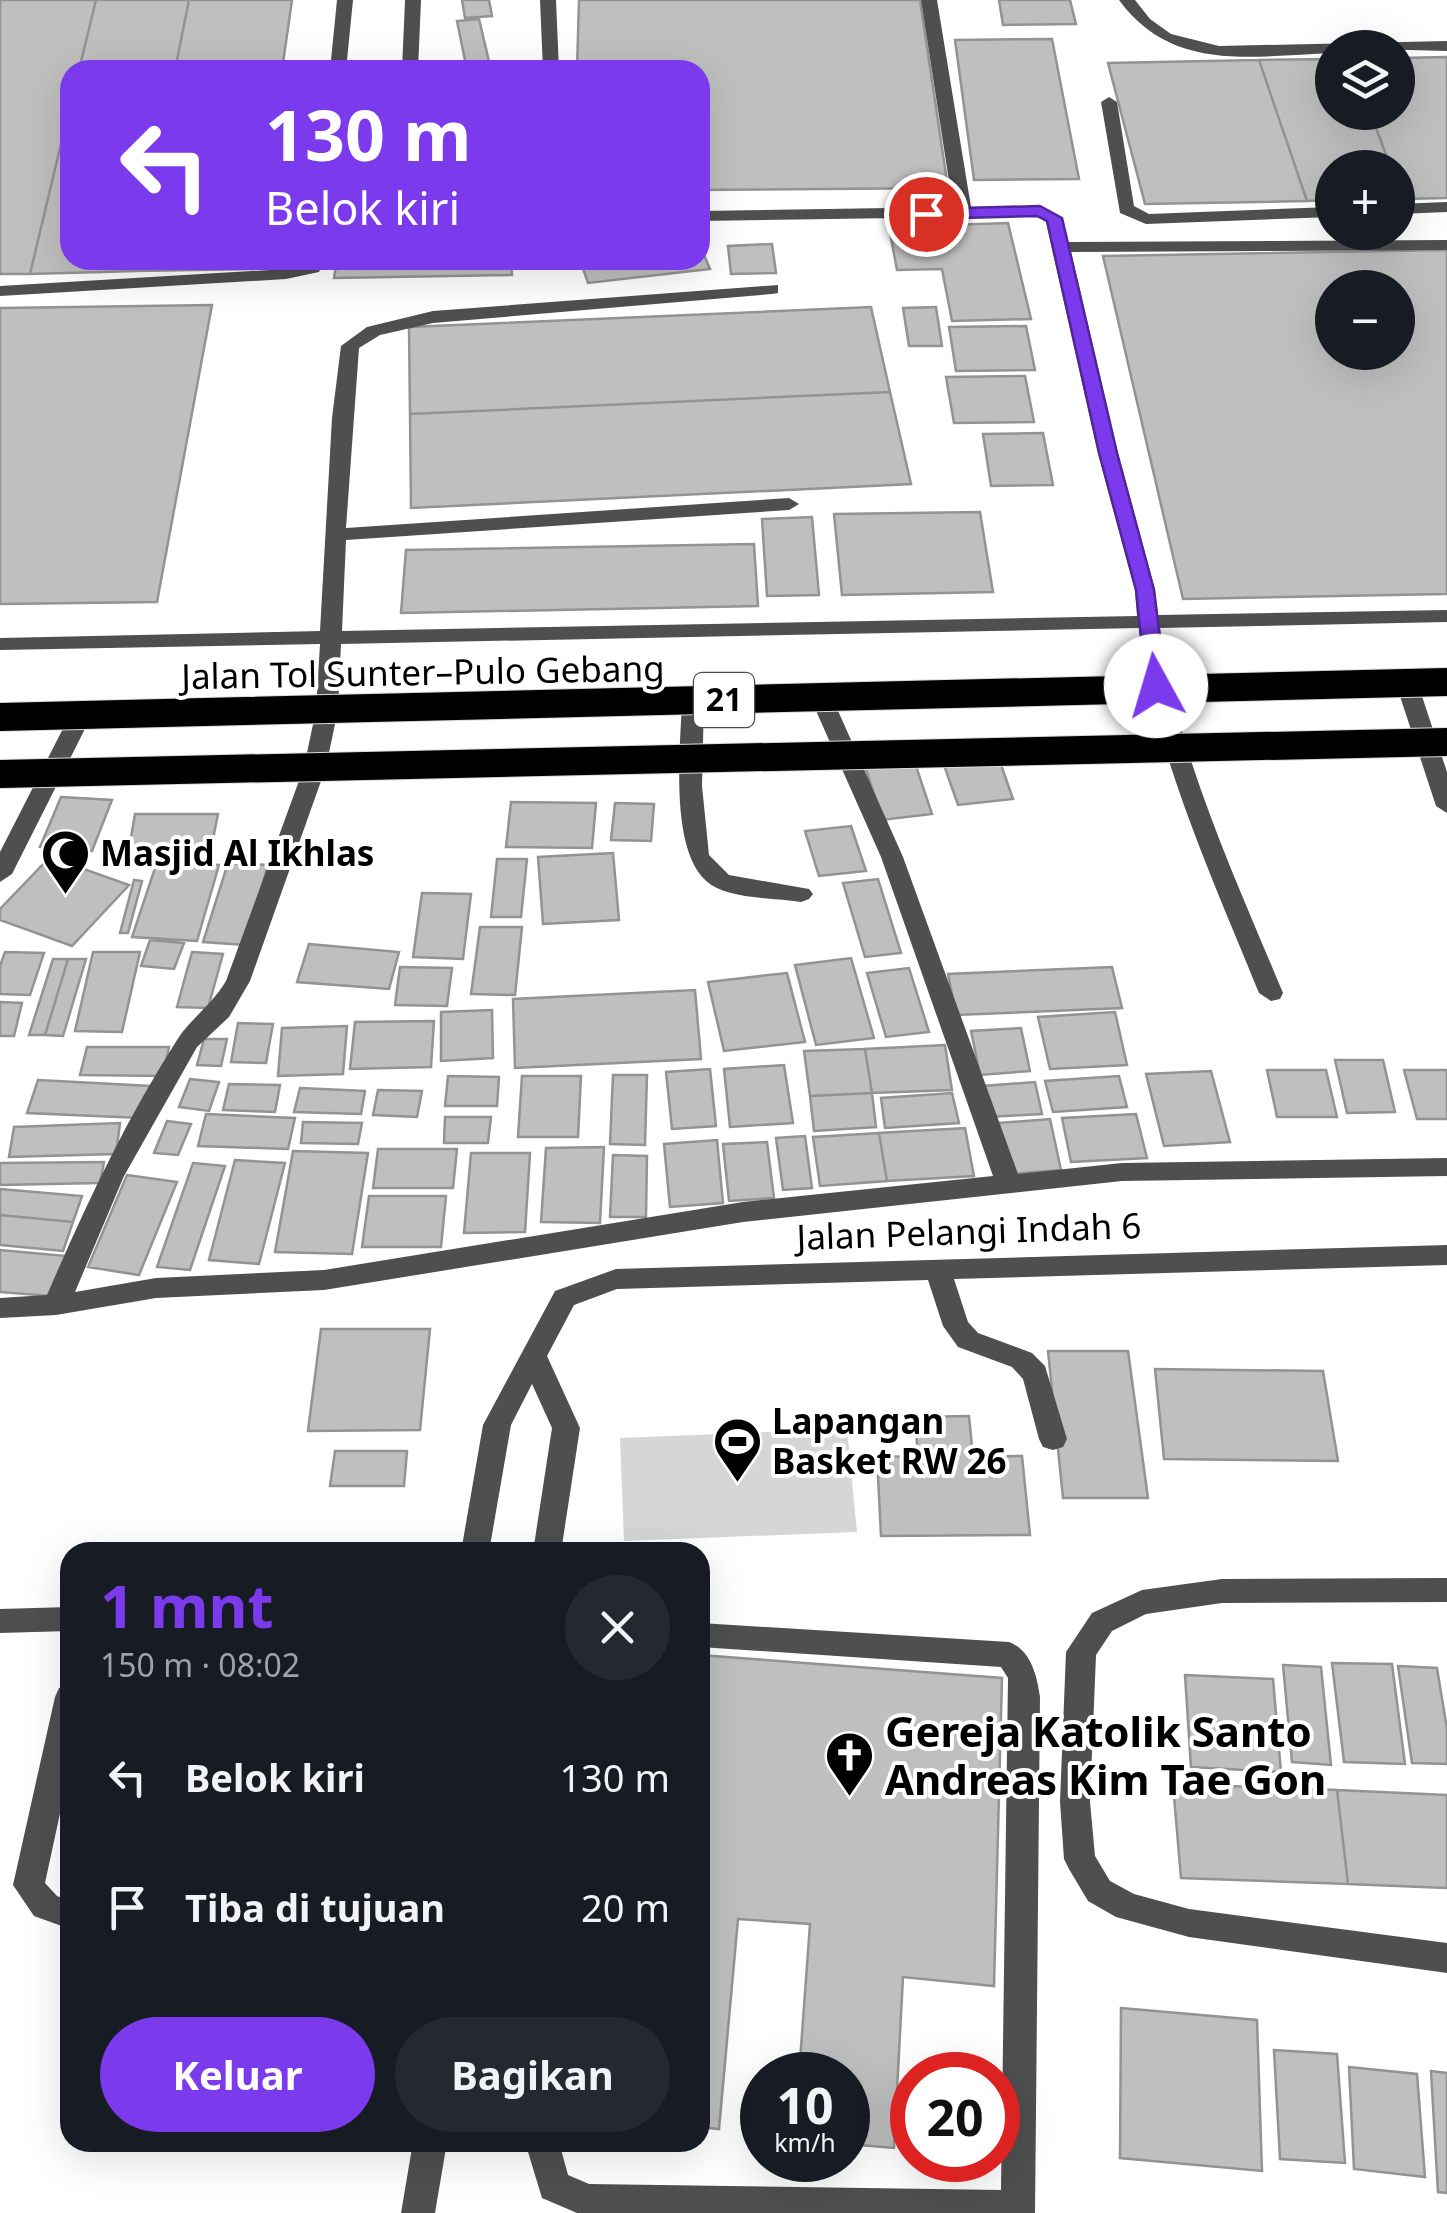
<!DOCTYPE html>
<html lang="id">
<head>
<meta charset="utf-8">
<style>
  body { margin:0; font-family:"Noto Sans",sans-serif; background:#242831; color:#f1f3f6; height:100vh; display:flex; flex-direction:column; font-size:38px; white-space:nowrap }
  * { box-sizing:border-box; margin:0 }
  p { font-size:32px; color:#9ea1a6 }
  .icon { flex:none; width:55px; height:55px; fill:none; stroke:currentColor; stroke-width:2; stroke-linecap:round; stroke-linejoin:round }
  .map { position:relative; flex:1; overflow:hidden }
  .details { position:absolute; left:60px; top:1542px; width:650px; height:610px; display:flex; flex-direction:column; background:#171b24; border-radius:30px; box-shadow:0 10px 40px #0002 }
  .details>* { flex:none }
  .top-card { position:absolute; left:60px; top:60px; width:650px; height:210px; border-radius:30px; box-shadow:0 10px 40px #0002; background:#7c3aed; color:#fff; overflow:hidden }
  .fabs { position:absolute; left:1315px; top:30px; display:grid; gap:20px }
  .fabs a { display:grid; place-items:center; width:100px; height:100px; border-radius:50%; background:#171b24; box-shadow:0 10px 40px #0002; font-size:50px }
  .speed { position:absolute; left:740px; top:2052px; display:flex; gap:20px; font-size:50px; font-weight:700; text-align:center }
  .speed>* { display:grid; place-content:center; width:130px; height:130px; border-radius:50%; background:#171b24; box-shadow:0 10px 40px #0002; line-height:1 }
  .speed small { font-size:25px; font-weight:400 }
  .speed .limit { border:15px solid #d22; background:#fff; color:#111 }
  .pin { position:absolute; display:grid; place-items:center; width:85px; height:85px; color:#fff; margin:-42px; border:5px solid #fff; border-radius:50%; box-shadow:0 2px 10px #0007 }
  .me { position:absolute; width:110px; margin:-55px; rotate:354deg; stroke-linejoin:round; filter:drop-shadow(0 0 8px #0008) }
  .turn { display:flex; align-items:center; gap:35px; height:210px; padding:0 40px; font-size:45px }
  .turn .icon { width:130px; height:130px; stroke-width:2.5 }
  .turn b { display:block; font-size:70px; line-height:85px }
  .round { display:grid; place-items:center; flex:none; width:105px; height:105px; border-radius:52px; background:#242831 }
  .head { display:flex; align-items:center; justify-content:space-between; height:170px; padding:0 40px }
  h1 { font-size:60px; font-weight:700; line-height:75px; color:#7c3aed }
  .button { display:flex; gap:20px; margin-top:auto; padding:20px 40px }
  .button a { flex:1; height:115px; border-radius:60px; background:#7c3aed; color:#fff; font-size:40px; font-weight:700; line-height:115px; text-align:center }
  .button a+a { background:#242831; color:#f1f3f6 }
  ul { padding:0; list-style:none }
  li { display:flex; align-items:center; gap:30px; height:130px; padding:0 40px }
  li div { flex:1 }
  li b { display:block; font-size:38px }
  li em { font-style:normal }
  .map>svg:first-child { display:block }
  .green { fill:#d6d6d6 }
  .building { fill:#bfbfbf; stroke:#939393; stroke-width:2.5; fill-rule:evenodd }
  .lines { fill:none; stroke-linecap:round; stroke-linejoin:round }
  .minor { fill:#4f4f4f; fill-rule:evenodd }
  .highway-bridge-casing { stroke:#dbdbdb; stroke-width:30; stroke-linecap:butt }
  .highway-bridge { stroke:#000; stroke-width:28 }
  .route { fill:#7c3aed; stroke:#51269a; stroke-width:2.5 }
  .labels { text-anchor:middle; stroke-width:8; stroke-linejoin:round; paint-order:stroke }
  .shield { fill:#fff; stroke:#4c4c4c; stroke-width:2.5 }
  .shield-label { font-size:32px; font-weight:bold; fill:#000 }
  .street-label { font-size:35px; fill:#000; stroke:#fff }
  .poi-label { font-size:35px; font-weight:bold; fill:#000; stroke:#fff; text-anchor:start }
  .near-poi-label { font-size:42px; font-weight:bold; fill:#000; stroke:#fff; text-anchor:start }
</style>
</head>
<body>
<div class="map">
<svg width="1447" height="2213" viewBox="0 0 1447 2213">
  <rect width="100%" height="100%" fill="#fff"/>
  <path class="green" d="M847 1429 857 1532 624 1541 620 1438Z"/>
  <path class="building" d="M0 0H96L79 70H70V106L30 274H0Z
    M96 0H189L175 70H79Z
    M189 0H292L282 70H175Z
    M462 0H489L492 16 465 18Z
    M579 0H920L948 188 700 190V70H577Z
    M999 0H1070L1076 24 1003 25Z
    M479 19 491 70H467L457 21Z
    M1052 39 1079 179 974 180 955 40Z
    M1447 57V198L1404 199 1398 183V168H1391L1370 112H1398V58Z
    M1332 59V112H1370L1391 168H1332V200L1307 201 1259 60Z
    M1259 60 1307 201 1145 204 1108 63Z
    M70 106V260H139L136 271 30 274Z
    M1008 223 1031 319 952 321 942 269 897 270 889 227Z
    M772 244 776 273 731 274 728 246Z
    M700 245 710 269 588 283 580 260H700Z
    M1447 250V594L1183 599 1103 256ZM1332 288H1398V352H1332Z
    M139 260H255L254 269 136 271Z
    M337 260H511L512 275 334 278Z
    M212 305 157 602 0 604V308Z
    M871 307 890 392 410 414 409 327Z
    M936 307 942 346H909L903 308Z
    M1026 326 1035 370 956 371 949 327Z
    M1025 376 1034 422 954 423 946 377Z
    M890 392 911 484 411 508 410 414Z
    M1043 433 1053 485 991 486 983 434Z
    M980 512 993 592 842 595 834 514Z
    M812 517 819 595 767 596 762 519Z
    M754 544 758 606 401 613 406 550Z
    M999 759 1013 799 958 805 944 765Z
    M914 760 932 814 882 820 865 766Z
    M61 797 112 800 92 851 40 847Z
    M511 802 596 803 592 848 506 847Z
    M615 803 654 804 651 841 611 840Z
    M135 814H218L211 849H129Z
    M851 826 866 871 819 876 805 831Z
    M613 853 619 920 543 924 538 857Z
    M50 857 129 885 72 946 0 920V909Z
    M497 859H527L521 917H491Z
    M157 862 219 865 197 941 132 937Z
    M228 863 268 865 245 945 203 942Z
    M878 879 901 953 865 957 843 883Z
    M134 880 142 881 128 933H120Z
    M422 893 471 894 463 959 413 957Z
    M480 927H522L515 995 471 994Z
    M150 940 184 943 174 969 141 966Z
    M309 944 399 952 389 989 297 982Z
    M5 952 44 953 30 995 0 994V966Z
    M93 952H140L122 1032 75 1031Z
    M192 952 223 954 208 1008 177 1007Z
    M851 958 874 1038 816 1045 795 965Z
    M53 959H68L45 1035H29Z
    M68 959H86L63 1036 45 1035Z
    M400 967 452 968 447 1006 395 1005Z
    M1112 967 1122 1008 956 1015 948 974Z
    M909 968 929 1032 886 1037 867 973Z
    M787 973 805 1042 724 1051 708 982Z
    M695 990 701 1059 515 1068 513 999Z
    M0 1002 22 1003 14 1036H0Z
    M492 1010 493 1058 441 1061V1012Z
    M1115 1012 1127 1065 1050 1069 1038 1017Z
    M434 1021 431 1067 350 1069 355 1022Z
    M238 1023 273 1024 266 1063 231 1062Z
    M347 1026 343 1074 278 1076 282 1028Z
    M1021 1028 1030 1071 980 1075 971 1031Z
    M204 1039H227L221 1066 197 1065Z
    M945 1045 952 1090 872 1093 865 1049Z
    M87 1047H169L163 1076 80 1075Z
    M865 1049 872 1093 810 1096 804 1051Z
    M1335 1060H1383L1395 1112 1347 1113Z
    M784 1065 793 1123 730 1127 724 1069Z
    M710 1069 716 1126 672 1129 666 1072Z
    M1267 1070H1326L1337 1117H1277Z
    M1404 1070H1447V1119H1417Z
    M1211 1071 1230 1142 1164 1146 1146 1074Z
    M613 1075H647L645 1145 610 1144Z
    M448 1076 499 1077 497 1106H445Z
    M522 1076H581L578 1137H518Z
    M1119 1076 1127 1107 1053 1112 1045 1081Z
    M190 1079 219 1082 209 1111 179 1107Z
    M38 1080 150 1086 140 1118 27 1113Z
    M1035 1082 1042 1114 989 1117 983 1086Z
    M229 1084 280 1085 275 1112 223 1110Z
    M300 1088 365 1091 361 1114 294 1112Z
    M378 1090 422 1091 417 1117 373 1115Z
    M872 1093 876 1127 814 1131 810 1096Z
    M952 1093 959 1123 885 1128 881 1098Z
    M206 1114 295 1118 288 1149 198 1146Z
    M1136 1114 1147 1158 1071 1162 1062 1118Z
    M445 1117H491L488 1143H444Z
    M1050 1119 1061 1170 1009 1174 999 1123Z
    M167 1121 191 1124 178 1155 154 1153Z
    M303 1122 362 1123 358 1144 301 1143Z
    M120 1123 116 1154 9 1157 14 1127Z
    M965 1128 974 1176 887 1181 879 1133Z
    M879 1133 887 1181 820 1186 813 1137Z
    M805 1136 812 1188 783 1190 776 1138Z
    M717 1140 723 1203 670 1207 664 1144Z
    M767 1142 774 1198 729 1201 723 1144Z
    M604 1147 600 1223 541 1222 546 1148Z
    M378 1149H457L453 1188H373Z
    M293 1151 368 1153 352 1254 275 1252Z
    M471 1153H530L525 1232 464 1233Z
    M613 1155 647 1156 646 1217H610Z
    M235 1160 285 1163 259 1264 209 1260Z
    M104 1162 100 1183 0 1185V1163Z
    M193 1163 225 1166 190 1270 157 1267Z
    M127 1175 177 1182 139 1275 88 1267Z
    M0 1189 82 1196 73 1222 0 1215Z
    M369 1196H446L441 1247H362Z
    M0 1215 73 1222 63 1251 0 1245Z
    M0 1250 66 1256 50 1296 0 1292Z
    M321 1329H430L420 1430 308 1431Z
    M1048 1351H1128L1148 1498H1063Z
    M1155 1369 1323 1371 1338 1461 1164 1459Z
    M969 1416 973 1457 1022 1456 1030 1535 881 1536 877 1456 918 1457 915 1417Z
    M335 1451H407L404 1486H330Z
    M700 1655 1002 1678 994 1986 903 1977 894 2148 848 2144V2075H799L810 1924 738 1919 719 2129 700 2127Z
    M1332 1663 1392 1664 1405 1764 1344 1762Z
    M1283 1665 1321 1667 1331 1765 1292 1762Z
    M1398 1666 1437 1668 1447 1729V1764L1412 1763Z
    M1185 1675 1273 1679 1281 1772 1191 1767Z
    M1173 1784 1337 1790 1348 1884 1181 1878Z
    M1337 1790 1447 1795V1888L1348 1884Z
    M1121 2008 1257 2020 1262 2171 1120 2158Z
    M1274 2050 1337 2054 1345 2163 1280 2159Z
    M1349 2067 1417 2074 1425 2177 1354 2169Z
    M1431 2071 1447 2073V2193L1438 2192Z"/>
  <g class="lines">
    <path class="minor" d="M337 0H353L346 70H330Z
      M405 0H421L418 70H402Z
      M540 0H556L559 70H543Z
      M921 0H937L971 207 1040 206 1063 219 1068 242 1447 240V250L1071 252 1118 453 1155 590 1158 615 1447 610V622L1160 628C1174 747 1237 882 1283 993L1280 999 1271 1001 1259 993C1214 882 1152 747 1139 628L341 644 338 710 326 767 250 981 229 1017 197 1047 124 1176 75 1292 156 1278 324 1270 743 1202 993 1176 881 857 809 695 820 688 831 695 903 857 1018 1174 1122 1163 1447 1158V1176L1122 1181 743 1222 324 1290 156 1298 56 1315 0 1318V1298L47 1295C85 1207 125 1121 177 1040 190 1019 211 1006 226 981L304 767 316 710 320 644 0 650V638L320 631 332 418 341 346 367 327 433 311 778 285V293L772 294 433 323 380 335 359 348 346 528 789 498 799 504 789 510 346 540 342 631 1137 616 1135 590 1098 453 1046 222 1037 216 700 221V211L953 207Z
      M1119 0H1135L1150 19 1171 34 1219 46 1447 41V51L1332 48V53C1253 56 1172 73 1119 0Z
      M1109 97 1117 102 1134 206 1149 214 1332 207V217L1146 224 1120 213 1101 102Z
      M1447 202V212L1398 214V204Z
      M306 260H324L319 272 286 279 0 296V286L286 269 305 264Z
      M1405 671 1416 678 1447 772V813L1436 806 1394 678Z
      M693 692 704 699 702 786 709 855 729 875 809 889 813 894 809 899 801 902C775 898 740 899 717 888 666 865 681 746 682 699Z
      M83 704 94 711 12 874 0 882V852L72 711Z
      M1447 1245V1265L954 1279 968 1322 978 1333 1032 1353 1045 1366 1067 1439 1063 1447 1053 1450 1043 1447 1039 1439 1023 1379 1012 1367 958 1347 943 1326 928 1280 617 1289 574 1305 547 1356 580 1428 561 1552H533L552 1428 532 1384 511 1425 489 1552H461L483 1425 555 1291 616 1269Z
      M1447 1578V1602L1222 1603 1146 1614 1112 1631 1096 1655 1090 1802 1095 1856 1110 1881 1134 1894 1189 1909 1447 1943V1973L1189 1937 1116 1917 1088 1901 1069 1869 1064 1859 1060 1802 1066 1652 1092 1613 1142 1590 1222 1579Z
      M70 1607V1631L0 1633V1609Z
      M700 1623 1009 1642C1031 1650 1037 1676 1040 1697L1035 2213H577L542 2198 525 2142H559L568 2175 589 2184 1001 2190 1008 1678 1001 1667 700 1647Z
      M70 1684V1767L45 1883 57 1896 70 1901V1929L34 1916 13 1885 55 1697 59 1688Z
      M413 2142H447L435 2213H401Z"/>
    <defs>
      <path id="highway-bridge" d="M0 717 1447 682
        M0 774 1447 742"/>
    </defs>
    <use href="#highway-bridge" class="highway-bridge-casing"/>
    <use href="#highway-bridge" class="highway-bridge"/>
  </g>
  <path class="route" d="M1040 206 1062 218 1117 453 1154 590 1166 686 1156 692 1146 686 1136 590 1099 453 1047 221 1037 216 926 219 918 214 926 209Z"/>
  <defs>
    <symbol id="mosque-pin" viewBox="-11 -11 22 30"><path d="M0 17L-7.5 6A9.5 9.5 0 1 1 7.5 6Z" fill="#000" stroke="#fff"/><path d="M3.5-4.9A6 6 0 1 0 3.5 4.9A5 5 0 1 1 3.5-4.9Z" fill="#fff"/></symbol>
    <symbol id="stadium-pin" viewBox="-11 -11 22 30"><path d="M0 17L-7.5 6A9.5 9.5 0 1 1 7.5 6Z" fill="#000" stroke="#fff"/><path d="M0-5a6.5 5 0 1 0 0 10a6.5 5 0 1 0 0-10ZM-3.5-1.8h7v3.6h-7Z" fill="#fff"/></symbol>
    <symbol id="church-pin" viewBox="-11 -11 22 30"><path d="M0 17L-7.5 6A9.5 9.5 0 1 1 7.5 6Z" fill="#000" stroke="#fff"/><path d="M-1.2-6h2.4v3.5h3.3v2.4h-3.3V6h-2.4V-.1h-3.3v-2.4h3.3Z" fill="#fff"/></symbol>
  </defs>
  <g fill-rule="evenodd">
    <use href="#mosque-pin" x="38" y="826" width="55" height="75"/>
    <use href="#stadium-pin" x="710" y="1414" width="55" height="75"/>
    <use href="#church-pin" x="822" y="1728" width="55" height="75"/>
  </g>
  <g class="labels">
    <rect class="shield" x="694" y="673" width="60" height="54" rx="8"/>
    <g class="shield-label">
      <text x="724" y="711">21</text>
    </g>
    <g class="street-label">
      <text transform="translate(423 673) rotate(-1)" y="12">Jalan Tol Sunter–Pulo Gebang</text>
      <text transform="translate(969 1232) rotate(-2)" y="12">Jalan Pelangi Indah 6</text>
    </g>
    <g class="poi-label">
      <text x="100" y="866">Masjid Al Ikhlas</text>
      <text x="772" y="1434">Lapangan<tspan x="772" dy="40">Basket RW 26</tspan></text>
    </g>
    <g class="near-poi-label">
      <text x="885" y="1747">Gereja Katolik Santo<tspan x="885" dy="48">Andreas Kim Tae Gon</tspan></text>
    </g>
  </g>
</svg>
<div class="fabs">
<a><svg class="icon" aria-label="layers" viewBox="0 0 24 24"><path d="M12 4l9 5-9 5-9-5zM3 14l9 5 9-5"/></svg></a>
<a>+</a>
<a>−</a>
</div>
<div class="speed"><div>10<small>km/h</small></div><div class="limit">20</div></div>
<div class="pin" style="left:926px;top:214px;background:#d93025"><svg class="icon" aria-label="arrive" viewBox="0 0 24 24"><path d="M6 21V4h12l-3 4 3 4H6"/></svg></div>
<svg class="me" style="left:1156px;top:686px" viewBox="-20 -20 40 40"><circle r="19" fill="#fff"/><path d="M0-13L10 11 0 6-10 11z" fill="#7c3aed"/></svg>
<div class="top-card">
<div class="turn"><svg class="icon" aria-label="left" viewBox="0 0 24 24"><path d="M17 20v-9H6M10 6l-5 5 5 5"/></svg><div><b>130 m</b>Belok kiri</div></div>
</div>
<section class="details">
<div class="head"><div><h1>1 mnt</h1><p>150 m · 08:02</p></div><a class="round"><svg class="icon" aria-label="close" viewBox="0 0 24 24"><path d="M6 6l12 12M18 6L6 18"/></svg></a></div>
<ul>
<li><svg class="icon" aria-label="left" viewBox="0 0 24 24"><path d="M17 20v-9H6M10 6l-5 5 5 5"/></svg><div><b>Belok kiri</b></div><em>130 m</em></li>
<li><svg class="icon" aria-label="arrive" viewBox="0 0 24 24"><path d="M6 21V4h12l-3 4 3 4H6"/></svg><div><b>Tiba di tujuan</b></div><em>20 m</em></li>
</ul>
<div class="button"><a>Keluar</a><a>Bagikan</a></div>
</section>
</div>
</body>
</html>
